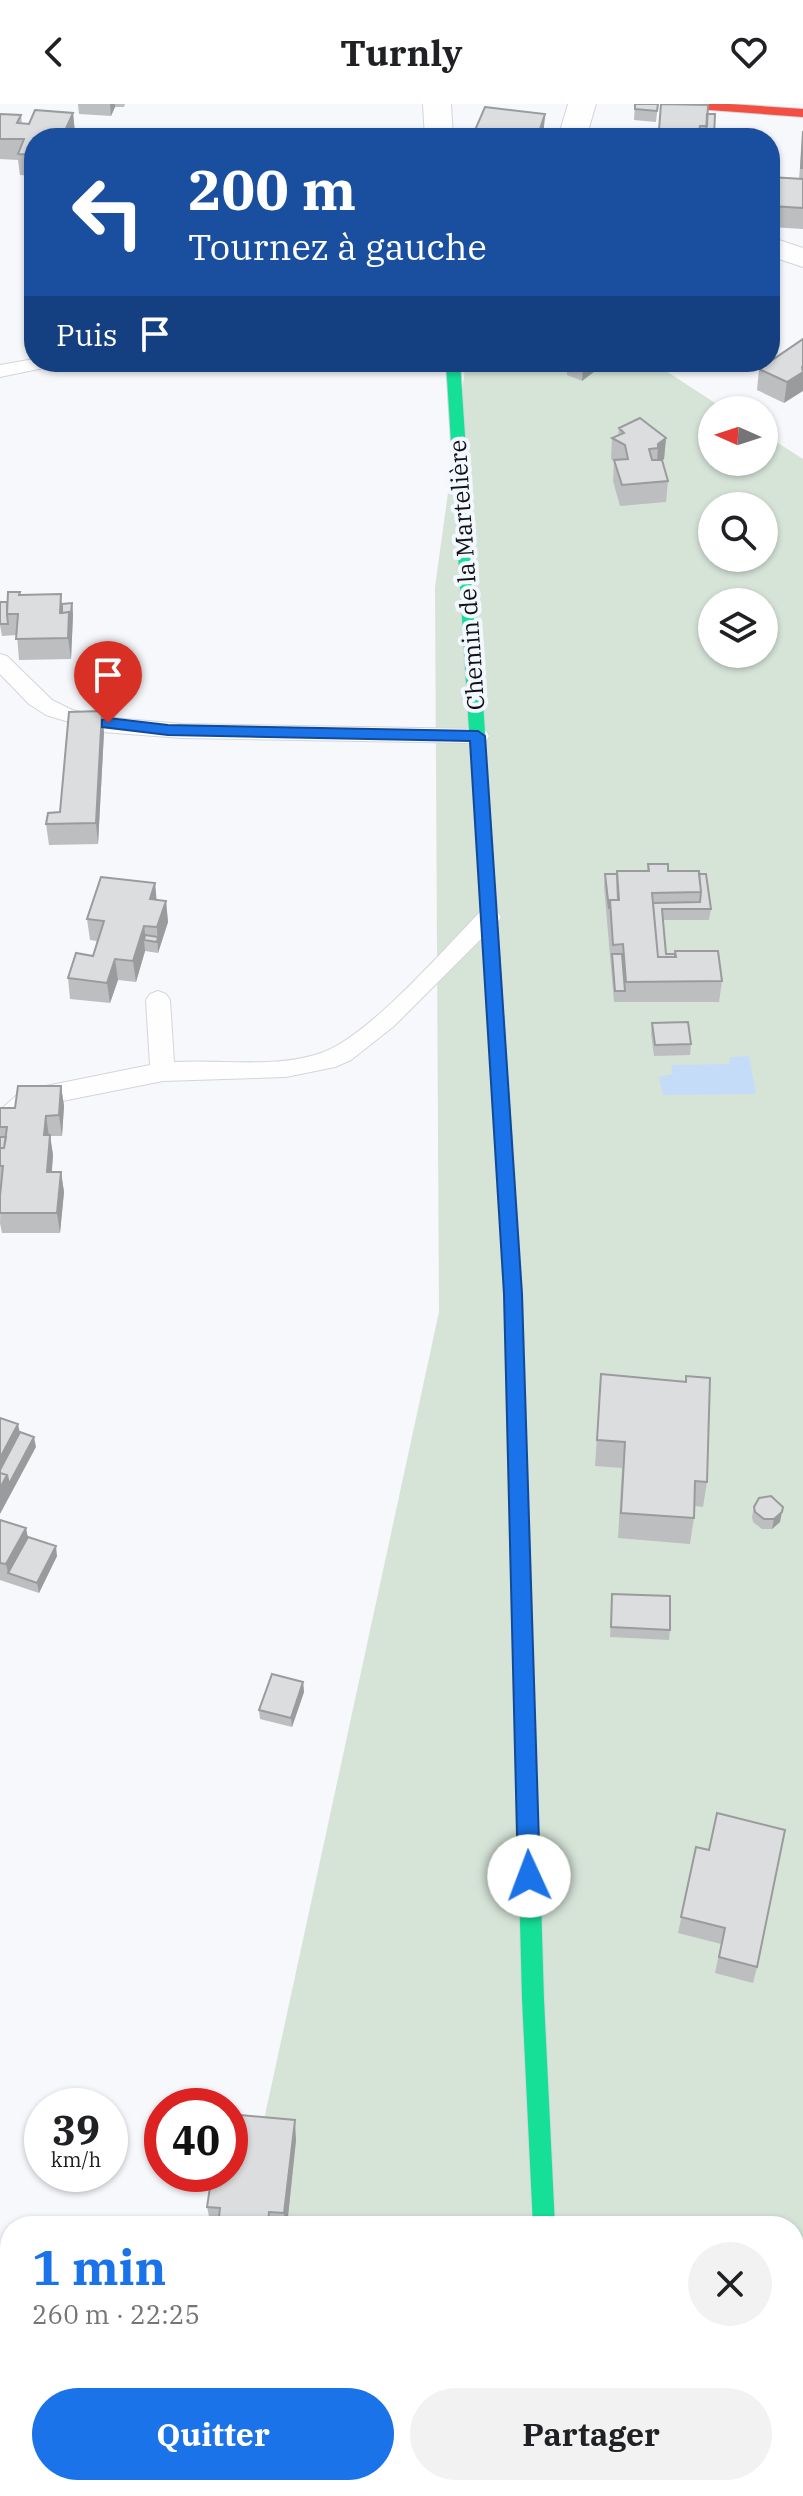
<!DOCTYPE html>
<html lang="fr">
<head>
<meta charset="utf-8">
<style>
  body { margin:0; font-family:"IBM Plex Serif",serif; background:#f2f2f2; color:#202124; height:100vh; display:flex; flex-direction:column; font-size:30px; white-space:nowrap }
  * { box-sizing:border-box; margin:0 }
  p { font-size:26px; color:#757577 }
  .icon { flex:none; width:44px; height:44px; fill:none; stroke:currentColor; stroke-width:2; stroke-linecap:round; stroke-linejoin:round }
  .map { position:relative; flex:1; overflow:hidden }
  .side { position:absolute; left:0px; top:2112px; width:804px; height:280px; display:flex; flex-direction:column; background:#fff; border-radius:32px 32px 0 0; box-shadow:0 2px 6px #0004 }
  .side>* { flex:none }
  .banner { position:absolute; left:24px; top:24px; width:756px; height:244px; border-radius:32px; box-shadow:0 2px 6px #0004; background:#1a4fa0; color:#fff; overflow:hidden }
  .needle { width:52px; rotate:273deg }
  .controls { position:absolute; left:698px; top:292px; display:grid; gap:16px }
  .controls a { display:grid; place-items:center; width:80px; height:80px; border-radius:50%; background:#fff; box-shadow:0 2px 6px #0004; font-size:40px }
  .speed { position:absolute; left:24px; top:1984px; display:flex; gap:16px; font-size:40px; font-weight:700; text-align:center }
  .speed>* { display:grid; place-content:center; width:104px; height:104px; border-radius:50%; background:#fff; box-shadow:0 2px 6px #0004; line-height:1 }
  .speed small { font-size:20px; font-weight:400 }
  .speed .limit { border:12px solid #d22; background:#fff; color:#111 }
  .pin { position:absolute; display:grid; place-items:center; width:68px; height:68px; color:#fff; margin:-82px -34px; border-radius:50% 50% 50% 0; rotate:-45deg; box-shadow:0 0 8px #0007 }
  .pin .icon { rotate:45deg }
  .me { position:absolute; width:88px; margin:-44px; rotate:358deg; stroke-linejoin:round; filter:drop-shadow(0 0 6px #0008) }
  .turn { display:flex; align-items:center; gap:28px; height:168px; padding:0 32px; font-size:36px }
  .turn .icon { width:104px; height:104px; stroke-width:2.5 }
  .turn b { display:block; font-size:56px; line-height:68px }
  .then { display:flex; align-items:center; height:76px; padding:0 32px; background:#0003; gap:16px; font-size:30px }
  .round { display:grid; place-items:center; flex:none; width:84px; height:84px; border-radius:42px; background:#f2f2f2 }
  .head { display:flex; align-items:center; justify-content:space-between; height:136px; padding:0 32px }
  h1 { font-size:48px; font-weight:800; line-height:60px; color:#1a73e8 }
  .primary-button { display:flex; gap:16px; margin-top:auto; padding:16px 32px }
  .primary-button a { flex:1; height:92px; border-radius:48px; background:#1a73e8; color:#fff; font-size:32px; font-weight:800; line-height:92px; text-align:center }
  .primary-button a+a { background:#f2f2f2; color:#202124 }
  header { display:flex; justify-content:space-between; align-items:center; height:104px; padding:0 32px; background:#fff; font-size:36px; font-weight:800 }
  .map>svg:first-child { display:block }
  .green { fill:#d6e4d8; fill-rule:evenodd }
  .water { fill:#c4dcf7 }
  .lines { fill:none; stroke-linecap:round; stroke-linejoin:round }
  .lane-casing { stroke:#d3d5d8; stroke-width:2 }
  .street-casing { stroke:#d3d5d8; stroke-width:2 }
  .fast-casing { stroke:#d3d5d8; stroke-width:2 }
  .slow-casing { stroke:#d3d5d8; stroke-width:2 }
  .jam-casing { stroke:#d3d5d8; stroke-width:2 }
  .lane { fill:#fefefe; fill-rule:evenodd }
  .street { fill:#fefefe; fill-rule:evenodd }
  .fast { fill:#16e098; fill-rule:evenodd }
  .slow { fill:#ffcf43; fill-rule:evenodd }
  .jam { fill:#f24e42; fill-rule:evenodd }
  .wall { fill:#bdbec0 }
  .shaded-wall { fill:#9a9b9c }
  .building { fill:#dcdddf; stroke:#9a9b9c; stroke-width:2 }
  .route { fill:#1a73e8; stroke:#114b97; stroke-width:2 }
  .labels { text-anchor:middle; stroke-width:8; stroke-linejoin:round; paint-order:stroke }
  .street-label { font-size:24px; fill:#101113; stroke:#f3f7fe }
</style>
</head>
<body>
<header><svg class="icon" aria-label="back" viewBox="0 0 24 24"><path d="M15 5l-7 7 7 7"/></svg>Turnly<svg class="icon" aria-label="heart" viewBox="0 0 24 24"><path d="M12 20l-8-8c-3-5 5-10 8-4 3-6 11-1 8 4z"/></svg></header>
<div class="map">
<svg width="803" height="2392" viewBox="0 0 803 2392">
  <rect width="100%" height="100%" fill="#f6f8fb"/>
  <path class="green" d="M466 258H652L726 306H712V358H764V330L803 355V2392H183L185 2382H794V2122H241L439 1208 435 483ZM712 402H764V454H712ZM712 498H764V550H712Z"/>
  <path class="water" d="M749 952 756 990 663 991 659 973 673 970 671 961 729 960 730 953Z"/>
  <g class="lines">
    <defs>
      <path id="lane" d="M34 255V258H55L53 262 0 273V261Z
        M0 550 7 552 52 596 72 606 102 613 182 620 478 625 486 627 489 632 486 637 478 639 182 634 102 628 46 611 29 600 0 570Z
        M489 805 497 807 501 813 497 819 394 922 351 956 335 963 286 973 163 977 47 1000 25 1011 9 1034 0 1036V1006L17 991 36 984 150 961 146 896 150 890 158 887 166 890 170 896 174 958C221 955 275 965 321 949 368 933 444 845 481 807Z"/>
      <path id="street" d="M423 0H451L453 34H425Z
        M568 0H596L586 34H558Z
        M770 133 803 144V163L770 152Z
        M523 2382H583V2392H523Z"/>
      <path id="fast" d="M446 258H460L513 1043 504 1049 495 1043Z
        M520 1428 527 1430 530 1436 544 1895 555 2122H533L522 1895 510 1436 513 1430Z"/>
      <path id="slow" d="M504 1037 513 1043 522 1190 530 1436 527 1442 520 1444 513 1442 510 1436 504 1190 495 1043Z"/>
      <path id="jam" d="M677 0H730L803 5V13L683 4Z"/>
    </defs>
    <use href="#lane" class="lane-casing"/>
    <use href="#street" class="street-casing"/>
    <use href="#fast" class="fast-casing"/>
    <use href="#slow" class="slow-casing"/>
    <use href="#jam" class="jam-casing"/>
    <use href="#lane" class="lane"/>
    <use href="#street" class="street"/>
    <use href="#fast" class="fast"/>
    <use href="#slow" class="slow"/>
    <use href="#jam" class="jam"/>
  </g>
  <path class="wall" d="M78 0H125L124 3H115L111 12 79 10Z
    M635 0H658L656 18 634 16Z
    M73 9 75 29 72 34H34V72L20 71 18 56 0 55V10L21 11 22 19 29 20Z
    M545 10 543 34H475V26Z
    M707 10H715L714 34H637Z
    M803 27V125L770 123V73L799 75Z
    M803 235 784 299 757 286 759 265Z
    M567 260H604L582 277 567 271Z
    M619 324 666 334 664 355 662 356 668 377 666 398 620 402 613 377 614 357 611 355 612 334 618 332Z
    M61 490 62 500 72 499 73 511 71 555 19 556 17 531 2 532 0 521 20 491Z
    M104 628 98 740 49 741 46 720 60 708Z
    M648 760 668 767H699L711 805 709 816H663L666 850H675L722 877 719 898H614L604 782 605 770 647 767Z
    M155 779 156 796 166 797 168 818 158 849 145 847 136 878 118 876 110 899 70 895 68 874 93 852 97 837 90 836 87 815Z
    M652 919 691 940 690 951 654 952 651 930Z
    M61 982 64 1002 62 1032H50L53 1051 52 1068H61L64 1088 60 1129H2L0 1119 1 1082H0V1004H15Z
    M601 1270 685 1277 686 1272 707 1378 703 1403 695 1402 694 1414 690 1440 618 1434 622 1364 595 1362Z
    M754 1403 780 1418 772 1425H762L753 1418 752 1413Z
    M0 1416 57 1452 39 1489 0 1476Z
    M612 1490 670 1526 669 1536 610 1533Z
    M303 1578 304 1588 292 1623 260 1615 259 1606Z
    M696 1743 757 1863 753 1879 715 1869 721 1840 678 1829Z
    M296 2036 287 2122H211L207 2103Z
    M722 2382H794L803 2392H722Z"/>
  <path class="shaded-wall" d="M110 0H115V3L111 12Z
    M73 9 75 29 72 34H63V31Z
    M545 10 543 34H537Z
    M593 258H604V260L582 277 583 266Z
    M803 262V287L784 299 787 278Z
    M666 334 664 355 657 360 658 340Z
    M72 499 73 511 71 555 68 534 69 508Z
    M102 607 104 628 98 740 96 719Z
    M155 779 157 800 150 795Z
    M166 797 168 818 158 849 157 823Z
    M144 822 146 836H144L145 847 136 878 133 857Z
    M115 855 118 876 110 899 107 879Z
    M61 982 64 1002 62 1032 59 1011Z
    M46 1012 49 1032 44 1031Z
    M50 1031 53 1051 50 1088 47 1068Z
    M61 1068 64 1088 60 1129 57 1109Z
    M18 1320 22 1339 0 1377V1354Z
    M34 1333 36 1343 0 1410V1384L7 1371Z
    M782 1408 780 1418 772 1425 774 1415Z
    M26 1424 30 1443 8 1469 6 1460Z
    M56 1442 57 1452 39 1489 37 1479Z
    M303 1578 304 1588 292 1623 291 1614Z
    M295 2016 296 2036 287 2122H285L284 2109Z"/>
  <path class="building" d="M635 0H658L657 7 635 5Z
    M661 0 708 1 707 22H700L698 34H637L638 25 659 26Z
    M485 3 545 10 537 34H501L475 26Z
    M35 6 73 9 63 31H68L67 34H34V51L18 50 24 35H0V10L21 11 17 19 29 20Z
    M707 10H715L714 32H706Z
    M803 27V64H801Z
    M770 73 803 75V104L771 102 772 83H770Z
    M803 235V262L802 263 803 268 787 278 759 265Z
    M570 258H593L583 266 567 260Z
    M640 314 666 334 658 340V344L649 345 652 356H662L668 377 622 381 614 356 628 355 625 341 612 334 624 329 619 324Z
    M8 488H20L19 491 61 490 60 509 69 508 68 534 16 535 18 510H7Z
    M0 498H7V510L8 520H0Z
    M72 499 70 518 69 508 62 509V500Z
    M102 607 96 719 46 720 48 709 60 708 69 608Z
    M648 760H668V767H699L701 788 652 789 658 853H676L675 847H718L722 877 626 878 623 840 613 841 610 796H619L617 767H649Z
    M605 770H617L618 796H610L609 805Z
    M699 770H706L711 805H662L666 850H675V853H658L653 799 700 798 701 788Z
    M101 773 155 779 150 795 166 797 157 823 144 822 133 857 115 855 107 879 68 874 76 849 93 852 104 817 87 815Z
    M145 831 158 833 157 838 144 836Z
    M612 850H622L625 887H615Z
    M688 918 691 940 655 941 652 919Z
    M18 982H61L59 1011 46 1012 44 1031H50L47 1068H61L57 1109H0V1092L3 1062H0V1044H4L7 1023H0V1004H15Z
    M0 1033H6L4 1044H0Z
    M601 1270 686 1278V1272L710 1274 707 1378 695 1377 694 1414 621 1409 625 1338 597 1336Z
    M0 1314 18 1320 0 1354Z
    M20 1328 34 1333 9 1380 7 1371 0 1369V1366Z
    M0 1369 7 1371 0 1384Z
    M771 1392 783 1403 782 1408 774 1415H764L755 1408 754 1403 759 1394Z
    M0 1416 26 1424 6 1460 0 1459Z
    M28 1433 56 1442 37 1479 8 1469Z
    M612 1490 670 1492V1526L611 1523Z
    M272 1570 303 1578 291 1614 259 1606Z
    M717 1709 785 1726 757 1863 719 1853 725 1824 681 1813 696 1743 709 1746Z
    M230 2010 295 2016 284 2109 269 2108 268 2122H218L220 2104 207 2103 212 2070H230Z
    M794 2329H803V2392H727L726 2382H794Z"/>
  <path class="route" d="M108 614 168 621 478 627 485 632 522 1190 540 1772 537 1779 529 1782 521 1779 518 1772 504 1190 470 637 168 631 102 623V616Z"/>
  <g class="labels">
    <g class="street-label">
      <text transform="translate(467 471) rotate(-94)" y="8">Chemin de la Martelière</text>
    </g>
  </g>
</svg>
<div class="controls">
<a><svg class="needle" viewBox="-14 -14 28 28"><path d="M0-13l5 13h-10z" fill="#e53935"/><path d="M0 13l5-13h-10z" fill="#757577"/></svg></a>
<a><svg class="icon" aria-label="search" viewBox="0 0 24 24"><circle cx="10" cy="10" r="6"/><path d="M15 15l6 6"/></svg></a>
<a><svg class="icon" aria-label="layers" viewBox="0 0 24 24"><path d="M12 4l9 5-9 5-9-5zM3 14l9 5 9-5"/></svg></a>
</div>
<div class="speed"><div>39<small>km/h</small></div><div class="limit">40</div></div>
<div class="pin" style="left:108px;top:619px;background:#d93025"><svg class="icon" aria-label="arrive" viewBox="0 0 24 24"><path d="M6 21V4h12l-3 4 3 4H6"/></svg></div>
<svg class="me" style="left:529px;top:1772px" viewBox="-20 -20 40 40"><circle r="19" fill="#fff"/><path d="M0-13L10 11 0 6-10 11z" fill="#1a73e8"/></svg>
<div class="banner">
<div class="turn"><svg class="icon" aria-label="left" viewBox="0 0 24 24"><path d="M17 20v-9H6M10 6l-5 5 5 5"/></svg><div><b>200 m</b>Tournez à gauche</div></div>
<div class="then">Puis<svg class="icon" aria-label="arrive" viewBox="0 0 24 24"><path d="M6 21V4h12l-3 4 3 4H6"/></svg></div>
</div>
<section class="side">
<div class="head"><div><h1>1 min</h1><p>260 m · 22:25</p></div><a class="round"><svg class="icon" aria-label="close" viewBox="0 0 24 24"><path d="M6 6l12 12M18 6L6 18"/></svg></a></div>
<div class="primary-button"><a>Quitter</a><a>Partager</a></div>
</section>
</div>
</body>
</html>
